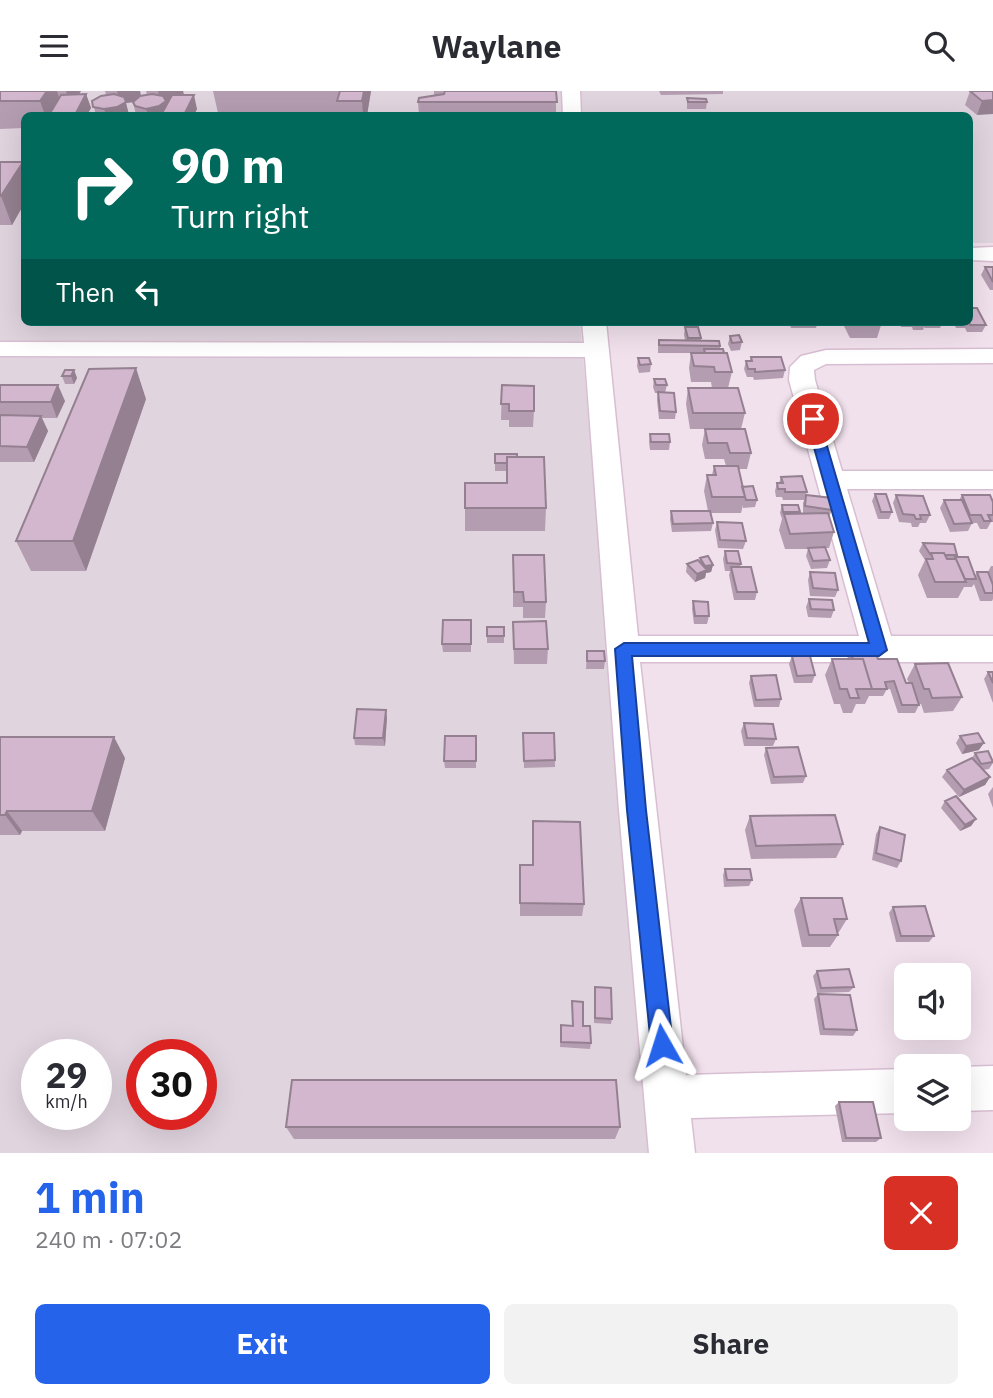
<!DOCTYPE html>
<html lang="en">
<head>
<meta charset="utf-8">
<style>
  body { margin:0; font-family:"IBM Plex Sans",sans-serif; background:#f2f2f3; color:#2b2b33; height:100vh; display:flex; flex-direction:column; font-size:26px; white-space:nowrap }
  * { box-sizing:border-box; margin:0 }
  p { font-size:23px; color:#7c7c81 }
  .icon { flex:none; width:38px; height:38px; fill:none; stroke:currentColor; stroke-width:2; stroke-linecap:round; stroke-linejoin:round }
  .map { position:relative; height:1062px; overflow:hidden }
  .drawer { display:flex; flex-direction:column; background:#fff; flex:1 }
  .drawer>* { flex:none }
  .banner { position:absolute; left:21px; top:21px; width:952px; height:214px; border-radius:10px; box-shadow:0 7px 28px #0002; background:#00695c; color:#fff; overflow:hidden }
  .buttons { position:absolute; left:894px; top:872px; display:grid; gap:14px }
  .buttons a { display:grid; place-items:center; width:77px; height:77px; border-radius:10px; background:#fff; box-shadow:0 7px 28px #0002; font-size:35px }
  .speed { position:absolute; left:21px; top:948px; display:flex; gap:14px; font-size:35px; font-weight:700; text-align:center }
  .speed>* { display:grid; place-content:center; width:91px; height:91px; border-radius:50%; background:#fff; box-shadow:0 7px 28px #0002; line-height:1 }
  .speed small { font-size:18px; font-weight:400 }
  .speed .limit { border:10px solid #d22; background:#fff; color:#111 }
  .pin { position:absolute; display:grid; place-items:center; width:60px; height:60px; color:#fff; margin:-30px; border:4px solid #fff; border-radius:50%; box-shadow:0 2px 7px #0007 }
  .me { position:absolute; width:77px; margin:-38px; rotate:354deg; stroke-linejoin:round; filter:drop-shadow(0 0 5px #0008) }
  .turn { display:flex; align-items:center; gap:24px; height:147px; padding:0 35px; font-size:32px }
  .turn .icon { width:91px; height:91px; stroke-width:2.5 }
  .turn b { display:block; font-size:49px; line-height:60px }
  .then { display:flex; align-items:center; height:66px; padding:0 35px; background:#0003; gap:14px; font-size:26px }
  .round { display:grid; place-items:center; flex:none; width:74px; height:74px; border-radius:10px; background:#f2f2f3 }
  .head { display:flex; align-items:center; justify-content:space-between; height:119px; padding:0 35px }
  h1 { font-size:42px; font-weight:800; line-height:52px; color:#2563eb }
  .button { display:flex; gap:14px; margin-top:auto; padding:14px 35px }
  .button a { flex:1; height:80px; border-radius:10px; background:#2563eb; color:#fff; font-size:28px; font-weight:800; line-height:80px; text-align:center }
  .button a+a { background:#f2f2f3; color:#2b2b33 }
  header { display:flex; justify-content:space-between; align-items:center; height:91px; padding:0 35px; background:#fff; font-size:32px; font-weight:800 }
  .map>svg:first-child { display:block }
  .industrial { fill:#e0d4de; fill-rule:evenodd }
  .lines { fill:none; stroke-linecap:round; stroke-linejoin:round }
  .minor-casing { stroke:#d8bed2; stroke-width:3 }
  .minor { fill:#fff; fill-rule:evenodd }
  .wall { fill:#b59db1 }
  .shaded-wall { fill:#948090 }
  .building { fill:#d3b7ce; stroke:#948090; stroke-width:2 }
  .route { fill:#2563eb; stroke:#184099; stroke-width:2 }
</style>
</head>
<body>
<header><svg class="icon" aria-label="menu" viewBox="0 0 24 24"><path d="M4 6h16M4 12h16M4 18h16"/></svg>Waylane<svg class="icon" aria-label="search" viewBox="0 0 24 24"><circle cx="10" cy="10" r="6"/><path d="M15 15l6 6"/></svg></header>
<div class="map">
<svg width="993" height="1062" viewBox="0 0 993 1062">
  <rect width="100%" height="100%" fill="#f1e1ed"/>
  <path class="industrial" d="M0 0H993V152H970V24H24V231H580L653 1062H0ZM37 964H96V1024H37ZM142 964H201V1024H142Z"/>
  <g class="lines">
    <defs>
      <path id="minor" d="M562 0H580L581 24H563Z
        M993 156V170L970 169V157Z
        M582 231H606L638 545H859L789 289 790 276 801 265 826 259 993 258V272L826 273 814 279 815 289 842 380H993V398H847L891 545H993V571H640L686 984 906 978V1022L691 1027 695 1062H649L619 719 585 266 0 265V251L584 252Z
        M993 975V1019L959 1020V976Z"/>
    </defs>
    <use href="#minor" class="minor-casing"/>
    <use href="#minor" class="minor"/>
  </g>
  <path class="wall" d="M0 0H81L79 3H86L91 17 87 24H24V37L0 38Z
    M105 0H140L141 5 147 4 146 0H183L184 4 197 18 194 24H136L133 11 126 12 129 24H96L92 10 106 4Z
    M213 0H371L367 24H327V22H318V24L289 22H218Z
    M434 0H556V24H419L418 11 434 5Z
    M659 0H723V3L661 4Z
    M970 0H993L977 24 965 14Z
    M687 7 707 11 706 18H687Z
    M0 71H23L24 77V113L12 134H0Z
    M985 176H993V199H990L981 184Z
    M789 231H818L816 237H791Z
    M842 231H882L877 247H850Z
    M899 231H943L940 237H925L924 236 923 239H913L912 236H901Z
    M953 231H970L986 234 982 241H967L965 237H956Z
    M685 236 701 247V249L720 255V258L732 281 728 297 745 322 741 338H690L686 313 688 297H712L711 291H691L689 277 691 262H658V257L659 249H685L684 244Z
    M730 245 742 251 740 259 731 260 728 253Z
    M751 266 785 279 783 287 754 289 753 286H747L744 278 746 270H750Z
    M638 267 651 273 650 281 639 282 637 275Z
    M74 279 77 287 74 293H65L62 285Z
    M654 288 667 294 665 302 676 321 675 328H659L657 309 658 302H655L653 296Z
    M0 294 65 310 57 327H42L48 340 34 371H0Z
    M502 294 534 320 533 336H509V329H501Z
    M146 308 86 480H31L16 450Z
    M705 338 751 362 747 378H738L742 396 757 409 755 416 743 417V414L741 422H711L713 432 711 440 672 441 670 428 671 420H708L704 400 707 384H712L714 375H726L724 368H705L702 354Z
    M650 343 670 351 669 359H650L649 351Z
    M495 363 517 366 546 417 545 440H465V417L507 392V380H495Z
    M781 386 807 401 804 409H783L782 406H776L775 400 777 392H779Z
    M875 403 892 421 889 428H878L872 410Z
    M806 404 832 419 829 426 834 441 829 457H825L830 469 827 477 811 478 806 465 808 458H785L779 439 782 428 780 422 782 414 800 421 799 423 803 422V412Z
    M896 404 930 424 926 432H920L918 436H912L911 432 899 431 893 412Z
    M962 404 993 411V431H991L987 438H980L977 432H972L968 440 950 441 940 417 944 409H959Z
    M717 431 746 450 743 458 718 457 715 439Z
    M923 452 957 464 956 466 975 484 977 481H988L991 475H993V508L992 510H980L974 493 972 496H964L958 507H927L918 484 925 469 919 460Z
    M725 460 741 473 740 476 757 501 755 509H734L729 484 730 480H725L723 468Z
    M513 464 546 511 545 527H523V516H513Z
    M700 467 713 474 711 481 706 482 705 487 695 491 686 481 687 473 699 470Z
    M810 481 838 499 835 506 810 505 808 489Z
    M809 508 834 519 831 527 808 526 806 516Z
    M693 510 709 525 707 533H694L692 518Z
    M471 529V561H443L442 553Z
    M513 531 548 558 547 573H514Z
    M487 536H504V552H487Z
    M587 560 605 570 604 578H586Z
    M850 561 878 568 906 592H909L907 588 915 573 962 606 953 620 924 622 921 613H919V614L915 622H898L890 598H887L883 605H869L865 613H856L852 622H843L840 613H834L825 584 832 568H847Z
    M792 565 815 584 812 592H794L789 573Z
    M988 581H993V612L984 588Z
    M751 585 781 608 779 616H754L749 592Z
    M387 626 385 655 355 654 354 647Z
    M744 632 776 648 773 655H744L741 640Z
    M523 642 555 669V676L524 677Z
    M476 645V677H445L444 670Z
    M960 645 979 659 962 663 956 652Z
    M0 646 125 667 105 740H22L20 744H0Z
    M766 657 806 685 803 692 771 693 764 664Z
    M975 662 993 670V672L989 678 983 679 990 686 985 694 959 706 942 686 947 679 972 667Z
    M993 696V717L988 703Z
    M945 710 976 728 971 735 960 740 941 717Z
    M750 725 843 753 836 767 751 768 745 739Z
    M533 730 584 813 582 825H520V774H532Z
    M880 736 901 770 897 777 872 769 876 743Z
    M725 778 752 789 749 795 724 796 723 784Z
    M801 807 847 828 839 841H837L838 844 830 856H802L794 819Z
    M893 816 934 845 929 851H896L889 822Z
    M817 880 854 896 849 901 817 902 813 885Z
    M595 896 612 928 611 933 594 932V902Z
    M818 903 857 939 853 945 820 944 814 908Z
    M572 910 591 952 590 958 560 956 561 934 572 935Z
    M839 1011 881 1047 876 1051H842L835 1015Z
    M286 1036H620L615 1048H294Z"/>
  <path class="shaded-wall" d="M47 0H57L62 16 57 24H45L40 10Z
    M66 0H81L71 16Z
    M117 0H140L141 6 134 11 126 12 129 24H106L104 18 120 13Z
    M158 0H183L184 5 176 11 166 12 169 24H148L146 18 161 13Z
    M364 0H371L367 24H363L362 10Z
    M86 3 91 17 87 24H75Z
    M194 4 197 18 194 24H184Z
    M993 9V23L977 24 982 10Z
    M23 71 24 77V113L12 134 1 105Z
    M136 277 146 308 86 480 73 450Z
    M74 279 77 287 74 293 71 285Z
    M58 294 65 310 57 327 51 311Z
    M41 325 48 340 34 371 27 356Z
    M713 474 711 481 706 482 705 487 695 491 697 483 705 475Z
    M386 619 387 626 385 655 383 647Z
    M114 646 125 667 105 740 92 720Z
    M984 652 979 659 962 663 966 655Z
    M990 686 985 694 959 706 964 699Z
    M7 720 22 740 20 744 5 724Z
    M976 728 971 735 960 740 965 734Z"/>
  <path class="building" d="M0 0H47L40 10H0Z
    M340 0H364L362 10H337Z
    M445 0H556L557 11H418L419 7 444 3Z
    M970 0H993V9L982 10Z
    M86 3 75 24H49L61 4Z
    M114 3 124 6 126 11 117 16 104 18 93 16 92 10 101 5Z
    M152 3 163 5 166 10 159 15 146 18 135 15 133 11 140 5Z
    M172 4H194L184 24H161Z
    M687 7 706 8 707 11H688Z
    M289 22H318L317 24H288Z
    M329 22H339L338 24H328Z
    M0 71H23L1 105H0Z
    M985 176H993V191Z
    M970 217H977L986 234H970L969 231Z
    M685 236H698L701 247H688Z
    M739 244 742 251 732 252 730 245Z
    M659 249 719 250 720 255 659 254Z
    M704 258H723L724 262H705Z
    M691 262H727L732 281H715L714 276 694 275Z
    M751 266H781L785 279 755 281V278H748L746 270H752Z
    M638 267H649L651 273 640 274Z
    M136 277 73 450H16L89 278Z
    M65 279H74L71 285H62Z
    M654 288H665L667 294H656Z
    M0 294H58L51 311H0Z
    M502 294 534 295V320H509V313H501Z
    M688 297H738L745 322H693Z
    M658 301 674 302 676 321 660 320Z
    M0 324 41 325 27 356 0 355Z
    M705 338H745L751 362H730L727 352H708Z
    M650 343H669L670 351H651Z
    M495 363H517V366H507V372H495Z
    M507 366H544L546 417H465V392H507Z
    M714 375H738L745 406H712L707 384H716Z
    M802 385 807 401H785V398H778L777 392H783L781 386Z
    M753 395 757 409H746L742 396Z
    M875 403H886L892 421H881Z
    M806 404 832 407V419L805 415Z
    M896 404 923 405 930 424H920L921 428H916L914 424 903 423Z
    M962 404H990L993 411V424H988L991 430H984L981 424H970Z
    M944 409H962L972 432 954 433Z
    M782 414H798L800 421H783Z
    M671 420H710L713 432 673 433Z
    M828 422 834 441 790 443 784 423Z
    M717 431 742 432 746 450 720 449Z
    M923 452 954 453 957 464H945L944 462H931L930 463Z
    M825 456 830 469 813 470 808 457Z
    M725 460H738L741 473 727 472Z
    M931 462H944L947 468H956L966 491H935L926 468H933Z
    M513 464H544L546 511H524L523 501H514Z
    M708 465 713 474 705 475 700 467Z
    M955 466H968L976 488H965Z
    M698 469 707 479 697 483 687 473Z
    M731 476H751L757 501H737Z
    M810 481 835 482 838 499 813 497Z
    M977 481H988L993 494V502H985Z
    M809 508 832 509 834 519 811 518Z
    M693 510 708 511 709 525H695Z
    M443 529H471V553H442Z
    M546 530 548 558H514L513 531Z
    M487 536H504V545H487Z
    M587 560H604L605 570H587Z
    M850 561H875L878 568H897L906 592H912L919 614H902L894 590 885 591 887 598H872L863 568H853Z
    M792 565H810L815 584 797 585Z
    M832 568H863L872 598H856L859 607H850L847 598H840Z
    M948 572 962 606 932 607 929 598H924L915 573Z
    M988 581H993V592Z
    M776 584 781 608 756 609 751 585Z
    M357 618 386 619 383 647H354Z
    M744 632 773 633 776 648 747 647Z
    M523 642H554L555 669 524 670Z
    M978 642 984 652 966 655 960 645Z
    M445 645H476V670H444Z
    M0 646H114L92 720H7L5 724H0Z
    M798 656 806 685 774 686 766 657Z
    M988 660 993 671 981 673 975 662Z
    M972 667 990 686 964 699 947 679Z
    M956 705 976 728 965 734 945 710Z
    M835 724 843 753 756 755 750 725Z
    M533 730 580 731 584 813 520 812V774H533Z
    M880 736 905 744 901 770 876 762Z
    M725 778H750L752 789H727Z
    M801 807H842L847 828H834L838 844H809Z
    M925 815 934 845H901L893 816Z
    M849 878 854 896 821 897 817 880Z
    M595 896 611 897 612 928 595 927Z
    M818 903 850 904 857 939 824 938Z
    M572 910 583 911V935H590L591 952 561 951V934L573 935Z
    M292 989H616L620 1036H286Z
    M839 1011H873L881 1047H846Z"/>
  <path class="route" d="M813 324 819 328 887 559 879 565H632L646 719 673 954 670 962 662 965 654 962 651 954 627 719 615 558 624 552H869L806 328Z"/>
</svg>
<div class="buttons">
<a><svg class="icon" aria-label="sound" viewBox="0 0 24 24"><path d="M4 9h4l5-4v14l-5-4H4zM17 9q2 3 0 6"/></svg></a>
<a><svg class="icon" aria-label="layers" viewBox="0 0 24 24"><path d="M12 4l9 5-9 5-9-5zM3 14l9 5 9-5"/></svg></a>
</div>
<div class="speed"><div>29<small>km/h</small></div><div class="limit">30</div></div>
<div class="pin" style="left:813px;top:328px;background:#d93025"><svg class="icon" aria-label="arrive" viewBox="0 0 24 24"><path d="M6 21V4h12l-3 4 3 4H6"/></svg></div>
<svg class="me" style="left:662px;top:954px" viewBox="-20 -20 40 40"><path d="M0-17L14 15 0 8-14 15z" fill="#2563eb" stroke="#fff" stroke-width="4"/></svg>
<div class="banner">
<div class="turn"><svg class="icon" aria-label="right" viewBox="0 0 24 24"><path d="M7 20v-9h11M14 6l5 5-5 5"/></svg><div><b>90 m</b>Turn right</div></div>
<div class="then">Then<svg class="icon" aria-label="left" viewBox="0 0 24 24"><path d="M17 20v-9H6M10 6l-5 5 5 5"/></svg></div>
</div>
</div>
<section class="drawer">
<div class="head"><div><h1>1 min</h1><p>240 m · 07:02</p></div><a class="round" style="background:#d93025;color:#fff"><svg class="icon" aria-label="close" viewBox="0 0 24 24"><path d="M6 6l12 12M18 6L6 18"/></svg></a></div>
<div class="button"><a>Exit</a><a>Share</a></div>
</section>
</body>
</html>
